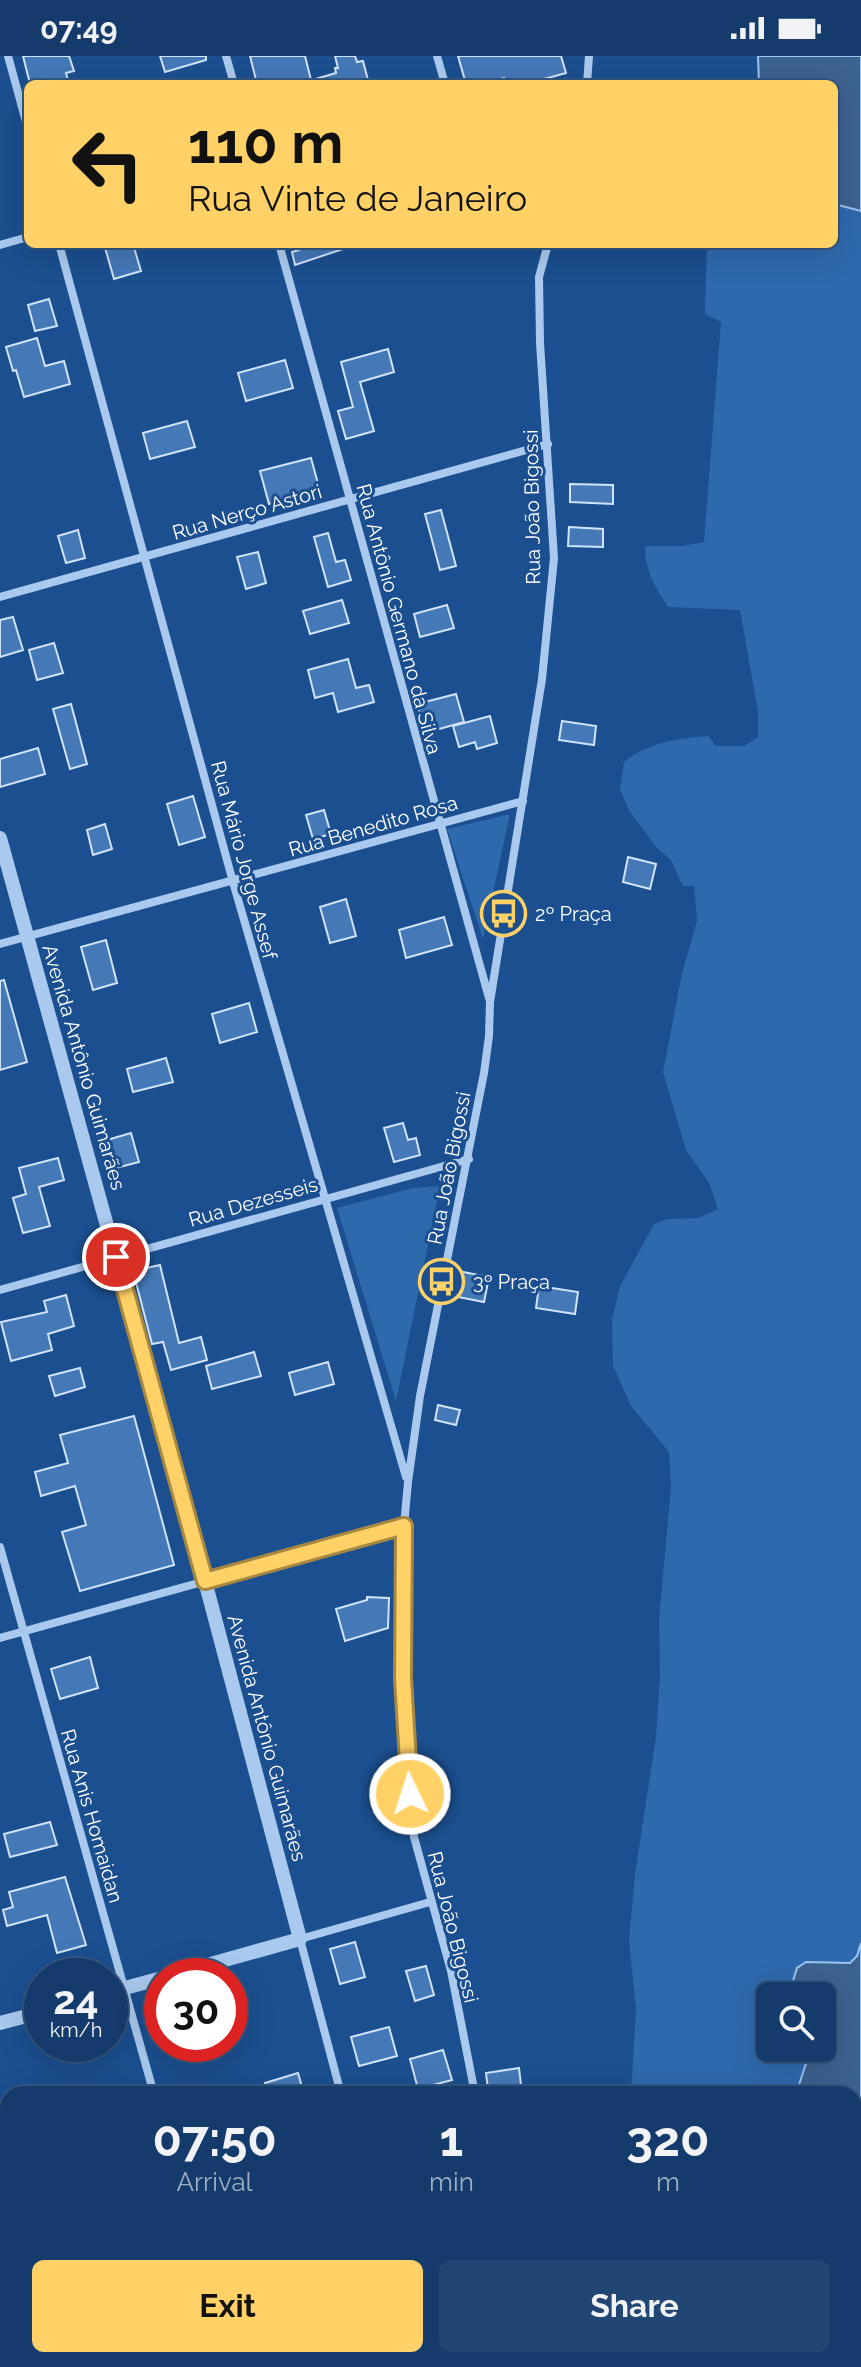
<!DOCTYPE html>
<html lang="en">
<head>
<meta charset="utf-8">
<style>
  body { margin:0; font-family:Raleway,sans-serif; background:#214673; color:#f1f3f6; height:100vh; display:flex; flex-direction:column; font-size:30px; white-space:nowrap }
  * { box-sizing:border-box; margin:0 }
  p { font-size:26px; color:#9dadc1 }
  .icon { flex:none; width:44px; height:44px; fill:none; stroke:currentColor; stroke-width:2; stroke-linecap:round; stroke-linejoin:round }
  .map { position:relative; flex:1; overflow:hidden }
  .panel { position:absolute; left:0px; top:2030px; width:862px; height:282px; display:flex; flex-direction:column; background:#143b6b; border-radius:24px 24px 0 0; box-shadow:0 8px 32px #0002,0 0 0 2px #33557e }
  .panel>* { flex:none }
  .guide { position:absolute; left:24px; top:24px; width:814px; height:168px; border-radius:12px; box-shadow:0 8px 32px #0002,0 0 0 2px #33557e; background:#ffd166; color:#111; overflow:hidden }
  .fabs { position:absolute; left:756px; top:1926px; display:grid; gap:16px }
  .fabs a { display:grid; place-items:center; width:80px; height:80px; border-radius:12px; background:#143b6b; box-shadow:0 8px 32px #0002,0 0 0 2px #33557e; font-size:40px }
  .speed { position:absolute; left:24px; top:1902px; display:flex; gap:16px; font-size:40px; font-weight:700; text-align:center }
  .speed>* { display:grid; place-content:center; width:104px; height:104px; border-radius:50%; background:#143b6b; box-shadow:0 8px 32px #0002,0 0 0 2px #33557e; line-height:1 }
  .speed small { font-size:20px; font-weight:400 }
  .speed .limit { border:12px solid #d22; background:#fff; color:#111 }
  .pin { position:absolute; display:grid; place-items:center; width:68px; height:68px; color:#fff; margin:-34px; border:4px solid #fff; border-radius:50%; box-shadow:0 2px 8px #0007 }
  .me { position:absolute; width:88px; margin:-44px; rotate:356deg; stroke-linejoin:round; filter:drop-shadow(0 0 6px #0008) }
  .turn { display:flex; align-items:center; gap:28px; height:168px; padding:0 32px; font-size:36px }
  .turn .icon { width:104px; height:104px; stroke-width:2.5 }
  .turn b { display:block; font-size:56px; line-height:68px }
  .eta { display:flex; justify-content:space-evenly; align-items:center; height:136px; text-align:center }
  .eta b { font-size:48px; font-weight:700; line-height:56px }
  .action { display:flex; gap:16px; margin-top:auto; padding:16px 32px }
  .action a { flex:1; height:92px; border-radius:12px; background:#ffd166; color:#111; font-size:32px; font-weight:700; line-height:92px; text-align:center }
  .action a+a { background:#214673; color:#f1f3f6 }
  .status { display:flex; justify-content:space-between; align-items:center; height:56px; padding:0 40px; background:#143b6b; direction:ltr }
  .status svg { height:22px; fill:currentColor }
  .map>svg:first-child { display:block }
  .green { fill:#2e69ad }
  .water { fill:#3c6290; stroke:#9cc4f0; stroke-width:2 }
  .building { fill:#4478b7; stroke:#cfe3fa; stroke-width:2 }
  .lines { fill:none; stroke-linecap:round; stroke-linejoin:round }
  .minor { stroke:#a9c9ee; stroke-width:8 }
  .tertiary { stroke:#a9c9ee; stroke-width:14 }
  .route-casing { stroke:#a68842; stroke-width:20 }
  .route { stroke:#ffd166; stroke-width:14 }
  .labels { text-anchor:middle; stroke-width:6; stroke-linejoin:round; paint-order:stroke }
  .street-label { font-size:20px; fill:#fff; stroke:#1b4f8f }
  .poi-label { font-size:20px; fill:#fff; stroke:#1b4f8f; text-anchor:start }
</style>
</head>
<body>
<div class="status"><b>07:49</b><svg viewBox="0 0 49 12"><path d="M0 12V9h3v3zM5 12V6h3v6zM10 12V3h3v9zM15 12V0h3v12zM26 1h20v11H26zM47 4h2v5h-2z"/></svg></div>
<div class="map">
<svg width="861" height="2311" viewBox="0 0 861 2311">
  <rect width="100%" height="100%" fill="#1b4f8f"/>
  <path class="green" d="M834 148 861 155V1887L857 1900 850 1907 829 1906 796 1934 799 1940H770V1992H811L796 2038H631L636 1953 629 1884 635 1818 656 1681 660 1619 659 1564 671 1431 669 1396 631 1350 613 1310 612 1264 620 1230 654 1168 668 1163 698 1162 718 1153 709 1127 686 1094 663 1016 682 917 697 865 694 830H683L671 804 656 791 629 754 620 734 624 706C647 687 678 682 708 680L716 690H744L758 681V656L740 554 668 551C655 531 645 514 645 490H682L704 486 721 266 705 258 707 188H834Z
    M510 758 483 883 447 773Z
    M440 1130 396 1345 337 1152 413 1132Z
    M26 2304H245L246 2305 235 2311H3Z"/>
  <path class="water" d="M758 0H861V155L834 148V28H759Z
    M861 1887V2311H235L251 2304H854V2038H796L811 1992H822V1940H799L793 1925 797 1912 806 1906 850 1907 857 1900Z"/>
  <path class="building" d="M23 0H69L74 15 66 17 69 28H30Z
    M160 0H206V4L165 16Z
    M250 0H305L312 28H257Z
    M335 0H355L357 6 363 5 369 28H313L312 24 336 17 335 12H338Z
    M458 0H561L566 17 526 28H506L504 22 483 28H466Z
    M104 188H133L141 215 114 223Z
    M297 188H346V192L295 209 292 196 299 194Z
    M49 243 57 270 35 275 28 249Z
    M37 282 45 310 64 305 70 328 24 341 16 314 13 315 6 291Z
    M388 293 394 316 360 326 374 375 346 383 338 355 353 351 341 306Z
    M285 304 293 332 246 345 238 317Z
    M187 365 195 391 150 403 143 377Z
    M311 402 320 435 269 448 260 415Z
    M570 428 613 429V448L570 446Z
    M441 454 456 510 440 514 425 458Z
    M569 471 603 473V491L568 490Z
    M78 474 85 502 66 507 58 480Z
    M328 477 336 506 345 504 351 524 328 531 314 481Z
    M258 496 266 527 246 533 237 501Z
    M342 544 349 567 310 578 303 555Z
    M447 549 454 572 420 581 414 558Z
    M13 561 23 594 0 601V564Z
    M54 587 63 617 37 624 29 594Z
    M348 603 356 632 369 629 374 646 338 656 333 637 315 642 308 614Z
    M456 638 464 666 425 677 417 648Z
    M71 648 87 708 70 713 53 653Z
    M490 660 497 687 477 693 475 686 459 691 453 670Z
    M562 665 596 670 594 689 559 684Z
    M38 692 45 718 0 731V703Z
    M193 740 205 781 179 789 167 748Z
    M324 754 331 778 313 783 306 759Z
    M105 768 112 793 93 799 87 774Z
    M628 801 656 808 650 833 623 826Z
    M346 843 356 880 330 887 320 851Z
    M444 861 452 889 406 902 399 874Z
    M106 884 117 927 93 934 81 891Z
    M4 924 27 1006 0 1014V925Z
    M249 947 257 976 220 987 212 958Z
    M166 1002 173 1026 133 1036 127 1013Z
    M403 1067 408 1084 416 1082 420 1099 394 1106 384 1072Z
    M131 1077 139 1106 108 1114 100 1086Z
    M58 1102 64 1124 39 1131 50 1170 23 1177 13 1142 26 1138 19 1112Z
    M160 1209 179 1287 201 1281 207 1304 171 1314 163 1286 152 1288 133 1215Z
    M458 1215 489 1221 484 1246 453 1240Z
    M539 1230 578 1236 575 1258 536 1252Z
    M66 1239 74 1270 48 1278 52 1294 11 1305 1 1266 47 1256 44 1245Z
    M254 1296 261 1320 212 1333 206 1310Z
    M328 1306 334 1328 295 1339 289 1317Z
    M80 1312 85 1331 55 1340 49 1320Z
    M438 1349 460 1354 456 1369 435 1364Z
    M134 1360 174 1509 80 1535 62 1476 86 1469 75 1430 41 1440 35 1416 68 1407 60 1379Z
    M367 1541 389 1542 388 1572 345 1585 336 1553 367 1544Z
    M90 1601 98 1632 60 1643 51 1613Z
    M50 1766 57 1789 10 1801 4 1778Z
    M65 1821 86 1889 57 1897 47 1859 7 1870 3 1854 13 1851 9 1836Z
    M355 1886 365 1921 340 1928 330 1893Z
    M426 1910 434 1939 415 1945 406 1915Z
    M389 1971 397 2000 359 2010 351 1981Z
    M443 1994 452 2024 418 2033 410 2003Z
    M519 2012 521 2029 488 2033 486 2017Z
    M298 2017 304 2038H268L265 2027Z"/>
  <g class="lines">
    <path class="minor" d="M8 0 28 73
      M226 0 234 28
      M437 0 445 28
      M587 28 589 0
      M59 188 233 826 406 1421
      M279 188 489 942
      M0 189 28 181
      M0 541 548 388
      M0 888 523 745
      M0 1234 469 1103
      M0 1491 154 2038
      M0 1582 404 1470
      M341 2038 300 1883 430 1846
      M475 2038 451 1915 414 1781 403 1623 404 1470 408 1426 420 1340 484 1017 489 980 490 946 542 623 554 502 540 287 539 221 548 188
      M0 2179 8 2207"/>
    <path class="tertiary" d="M0 782 205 1525 300 1883 168 1920
      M110 1936 162 1922
      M0 1967 42 1956"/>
  </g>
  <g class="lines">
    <defs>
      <path id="route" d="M116 1201 205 1525 404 1470 403 1623 410 1738"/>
    </defs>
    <use href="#route" class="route-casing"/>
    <use href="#route" class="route"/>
  </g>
  <defs>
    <symbol id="bus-ring" viewBox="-11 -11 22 22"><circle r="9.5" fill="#1b4f8f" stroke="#ffd166" stroke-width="1.5"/><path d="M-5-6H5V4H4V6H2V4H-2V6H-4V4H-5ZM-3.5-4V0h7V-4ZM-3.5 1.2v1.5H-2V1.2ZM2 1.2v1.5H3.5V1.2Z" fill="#ffd166"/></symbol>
  </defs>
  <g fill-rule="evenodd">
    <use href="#bus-ring" x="478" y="832" width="51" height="51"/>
    <use href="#bus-ring" x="416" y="1200" width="51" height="51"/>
  </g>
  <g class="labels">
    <g class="street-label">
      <text transform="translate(532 451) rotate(-91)" y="7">Rua João Bigossi</text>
      <text transform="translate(247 456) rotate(-16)" y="7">Rua Nerço Astori</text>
      <text transform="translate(399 563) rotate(75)" y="7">Rua Antônio Germano da Silva</text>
      <text transform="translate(373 770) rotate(-16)" y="7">Rua Benedito Rosa</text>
      <text transform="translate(244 804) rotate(75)" y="7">Rua Mário Jorge Assef</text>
      <text transform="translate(84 1011) rotate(74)" y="7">Avenida Antônio Guimarães</text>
      <text transform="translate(449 1112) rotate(-79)" y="7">Rua João Bigossi</text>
      <text transform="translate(253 1146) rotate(-16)" y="7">Rua Dezesseis</text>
      <text transform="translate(267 1682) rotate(75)" y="7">Avenida Antônio Guimarães</text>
      <text transform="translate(92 1760) rotate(74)" y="7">Rua Anis Homaidan</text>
      <text transform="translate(453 1871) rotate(76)" y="7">Rua João Bigossi</text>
    </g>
    <g class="poi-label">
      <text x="535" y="865">2º Praça</text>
      <text x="473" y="1233">3º Praça</text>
    </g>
  </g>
</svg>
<div class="fabs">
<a><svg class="icon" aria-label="search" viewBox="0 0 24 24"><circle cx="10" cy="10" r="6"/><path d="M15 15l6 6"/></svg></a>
</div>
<div class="speed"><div>24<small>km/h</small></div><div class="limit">30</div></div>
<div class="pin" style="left:116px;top:1201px;background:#d93025"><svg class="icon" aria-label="arrive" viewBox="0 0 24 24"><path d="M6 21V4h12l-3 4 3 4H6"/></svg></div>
<svg class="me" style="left:410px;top:1738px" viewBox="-20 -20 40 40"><circle r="17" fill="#ffd166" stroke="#fff" stroke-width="3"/><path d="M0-11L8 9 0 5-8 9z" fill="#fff"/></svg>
<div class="guide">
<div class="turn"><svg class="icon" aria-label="left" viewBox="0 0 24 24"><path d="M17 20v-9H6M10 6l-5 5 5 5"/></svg><div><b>110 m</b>Rua Vinte de Janeiro</div></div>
</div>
<section class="panel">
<div class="eta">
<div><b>07:50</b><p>Arrival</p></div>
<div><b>1</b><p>min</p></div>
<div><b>320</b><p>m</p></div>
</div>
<div class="action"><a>Exit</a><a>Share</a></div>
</section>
</div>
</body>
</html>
